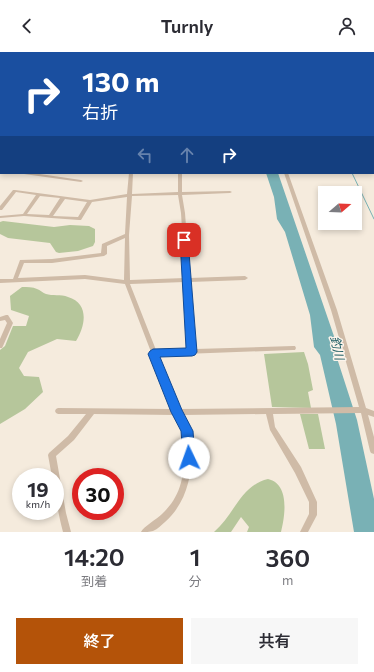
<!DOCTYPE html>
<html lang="ja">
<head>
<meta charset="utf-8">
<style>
  body { margin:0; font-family:Commissioner,"Noto Sans JP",sans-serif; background:#f7f7f7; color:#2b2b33; height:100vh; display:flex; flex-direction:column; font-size:15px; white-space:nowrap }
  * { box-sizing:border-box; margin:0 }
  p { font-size:13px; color:#7c7c81 }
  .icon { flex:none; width:22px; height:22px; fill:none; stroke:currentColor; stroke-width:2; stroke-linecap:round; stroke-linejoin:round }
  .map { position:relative; height:480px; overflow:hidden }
  .side { display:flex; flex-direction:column; background:#fff; flex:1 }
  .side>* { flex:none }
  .top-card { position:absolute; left:0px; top:0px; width:374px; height:122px; box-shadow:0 2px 6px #0003; background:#1a4fa0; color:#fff; overflow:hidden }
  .needle { width:26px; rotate:71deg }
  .fabs { position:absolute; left:318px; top:134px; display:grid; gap:8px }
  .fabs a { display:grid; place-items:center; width:44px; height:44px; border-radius:0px; background:#fff; box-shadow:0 2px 6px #0003; font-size:20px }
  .speed { position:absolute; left:12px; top:416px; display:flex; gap:8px; font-size:20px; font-weight:700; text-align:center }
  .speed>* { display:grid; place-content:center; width:52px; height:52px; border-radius:50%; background:#fff; box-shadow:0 2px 6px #0003; line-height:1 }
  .speed small { font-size:10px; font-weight:400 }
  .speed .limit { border:6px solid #d22; background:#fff; color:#111 }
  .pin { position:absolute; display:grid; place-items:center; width:34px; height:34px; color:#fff; margin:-17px; border-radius:8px; box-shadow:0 2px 6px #0006 }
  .me { position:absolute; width:44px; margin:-22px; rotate:357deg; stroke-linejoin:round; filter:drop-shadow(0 0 3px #0008) }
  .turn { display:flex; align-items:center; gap:14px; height:84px; padding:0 16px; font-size:18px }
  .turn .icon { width:52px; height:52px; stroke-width:2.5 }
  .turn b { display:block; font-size:28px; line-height:34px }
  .lanes { display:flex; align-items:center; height:38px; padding:0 16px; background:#0003; justify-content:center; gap:20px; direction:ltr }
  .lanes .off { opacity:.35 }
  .eta { display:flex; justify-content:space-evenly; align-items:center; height:68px; text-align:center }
  .eta b { font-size:24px; font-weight:600; line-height:28px }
  .action { display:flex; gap:8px; margin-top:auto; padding:8px 16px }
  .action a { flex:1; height:46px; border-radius:0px; background:#b45309; color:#fff; font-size:16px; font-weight:600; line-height:46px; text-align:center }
  .action a+a { background:#f7f7f7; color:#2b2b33 }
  header { display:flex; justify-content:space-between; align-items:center; height:52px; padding:0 16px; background:#fff; font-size:18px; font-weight:600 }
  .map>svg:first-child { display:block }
  .green { fill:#b6c69b }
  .water { fill:#79b1b5 }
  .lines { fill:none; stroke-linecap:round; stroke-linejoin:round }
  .stream { stroke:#79b1b5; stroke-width:1 }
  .minor { fill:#cfbba7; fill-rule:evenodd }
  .major { fill:#7e6658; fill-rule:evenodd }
  .route { fill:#1a73e8; stroke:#114b97 }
  .labels { text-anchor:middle; stroke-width:3; stroke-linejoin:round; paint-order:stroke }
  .water-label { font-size:12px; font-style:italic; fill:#195a61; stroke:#fcf4eb }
</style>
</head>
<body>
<header><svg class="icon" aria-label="back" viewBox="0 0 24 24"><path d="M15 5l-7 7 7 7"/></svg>Turnly<svg class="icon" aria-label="person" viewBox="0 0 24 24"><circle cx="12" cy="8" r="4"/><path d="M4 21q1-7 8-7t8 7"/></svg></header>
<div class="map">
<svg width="374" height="480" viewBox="0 0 374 480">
  <rect width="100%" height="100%" fill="#f5ebdd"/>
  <path class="green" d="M3 169 54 175 70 173 89 174 95 177V190L93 194 78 199 59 201 56 200 50 191 8 186 0 182V170Z
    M22 235C27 235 33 235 37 237 40 238 43 241 46 242 52 244 61 242 68 245 89 251 86 273 76 289L57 287 28 300 19 316 24 324 39 325 43 340 25 357 0 372V298L5 294 13 274H26L29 264 11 258 10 244Z
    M304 300 308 312 313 338 308 340 311 356 272 355 264 302Z
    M300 362H318L325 397H309Z
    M268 427C290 432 285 464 281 480H247L249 475 241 465 231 480H214C234 463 241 433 268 427Z"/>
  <path class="water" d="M266 121H278L337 293 335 300 357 368 374 447V480H354L336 372 320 303 314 295 310 263 285 180 277 167 274 145Z"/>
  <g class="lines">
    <path class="stream" d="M281 0 283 1
      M352 121 374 167"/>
    <path class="minor" d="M8 0H12L13 1H9Z
      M42 0H51L53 1H44Z
      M62 0H65L64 1H61Z
      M114 0H117V1H114Z
      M127 0H134L136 1H129Z
      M141 0H144L143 1H140Z
      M254 0H257V1H254Z
      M277 0H280L281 1H278Z
      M361 0H370L371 1H360Z
      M373 2H374V5H373Z
      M373 10H374V12H373Z
      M373 20H374V24H373Z
      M0 22H1V24H0Z
      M0 31H1V33H0Z
      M0 39H1V41H0Z
      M373 55H374V57H373Z
      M0 63H1V66H0Z
      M0 73H1V76H0Z
      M373 88H374V92H373Z
      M0 97H1V99H0Z
      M0 106H1V108H0Z
      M22 121H33L81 128 83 129 81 130 24 122Z
      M129 121H133L132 142 178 140V121H182V140L230 139 232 140 230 141 182 143 185 161 190 226 245 224 248 226 245 228 190 230 195 297 293 294H295L296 296 295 298H293L158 303 179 357 359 355 331 258 284 121H288L337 258 366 356 374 359V365L368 363 374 385V402L371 401 370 399 361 361 273 362 275 375 301 415 317 450V463L308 480H300L309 462V450L295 421 270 378 266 362 182 363C186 368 189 373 191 379 192 386 192 393 192 401 191 427 186 451 165 470 161 473 158 477 153 479 150 480 145 480 141 480 143 475 157 467 162 462 181 444 184 425 184 401 185 392 186 384 183 376 181 371 177 367 175 363L94 362 74 388 56 404 66 461 71 480H63C58 461 55 445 55 425H52L48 403 49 401 68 384 86 362H58L56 361 55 359 56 357 58 356 172 357 152 303 150 301 151 300 125 232 85 227 0 231V227H13L20 208 52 207 101 201 102 192 125 182 127 145 92 150 81 168H79L24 164 0 166V164L23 162 36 143 16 140 2 158H0V154L13 138H15L90 148 127 142ZM178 143 181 161 185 226 130 228 129 183 132 144ZM40 144 60 146 49 163 27 162ZM65 147 87 150 78 165 53 164ZM125 186 124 228 85 223 18 226 24 211H52L104 204 107 202V194ZM185 230 189 297 156 298 130 232Z
      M6 263H8L13 271 3 294 2 296H0V287L7 271 5 268 0 269V265Z"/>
    <path class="major" d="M169 0H173V1H169Z
      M0 57H1V59H0Z"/>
  </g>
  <path class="route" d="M184 185 188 188 197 300 195 303 192 304 160 305 182 358 193 379 195 406 193 410 189 412 184 410 183 406 181 379 171 360 148 302 150 299 153 297 186 296 180 188Z"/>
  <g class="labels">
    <g class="water-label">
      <text transform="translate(337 296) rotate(77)" y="4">釣川</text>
    </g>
  </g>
</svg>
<div class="fabs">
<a><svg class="needle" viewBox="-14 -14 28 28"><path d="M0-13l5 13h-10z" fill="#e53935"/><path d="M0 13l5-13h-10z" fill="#7c7c81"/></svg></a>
</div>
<div class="speed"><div>19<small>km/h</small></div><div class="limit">30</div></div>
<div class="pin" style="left:184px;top:188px;background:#d93025"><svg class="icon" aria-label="arrive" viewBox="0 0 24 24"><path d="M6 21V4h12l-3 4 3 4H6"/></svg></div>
<svg class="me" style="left:189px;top:406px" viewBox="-20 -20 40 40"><circle r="19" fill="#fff"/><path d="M0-13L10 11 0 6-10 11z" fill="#1a73e8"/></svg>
<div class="top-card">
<div class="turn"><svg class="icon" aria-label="right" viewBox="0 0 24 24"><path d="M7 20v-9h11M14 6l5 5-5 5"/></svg><div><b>130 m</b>右折</div></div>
<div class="lanes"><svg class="icon off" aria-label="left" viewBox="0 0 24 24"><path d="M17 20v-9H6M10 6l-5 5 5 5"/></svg><svg class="icon off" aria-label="ahead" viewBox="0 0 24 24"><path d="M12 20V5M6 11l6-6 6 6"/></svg><svg class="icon" aria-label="right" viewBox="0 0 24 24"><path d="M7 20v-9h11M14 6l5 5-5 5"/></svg></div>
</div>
</div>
<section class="side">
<div class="eta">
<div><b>14:20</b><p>到着</p></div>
<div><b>1</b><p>分</p></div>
<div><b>360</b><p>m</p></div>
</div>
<div class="action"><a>終了</a><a>共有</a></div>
</section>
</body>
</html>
